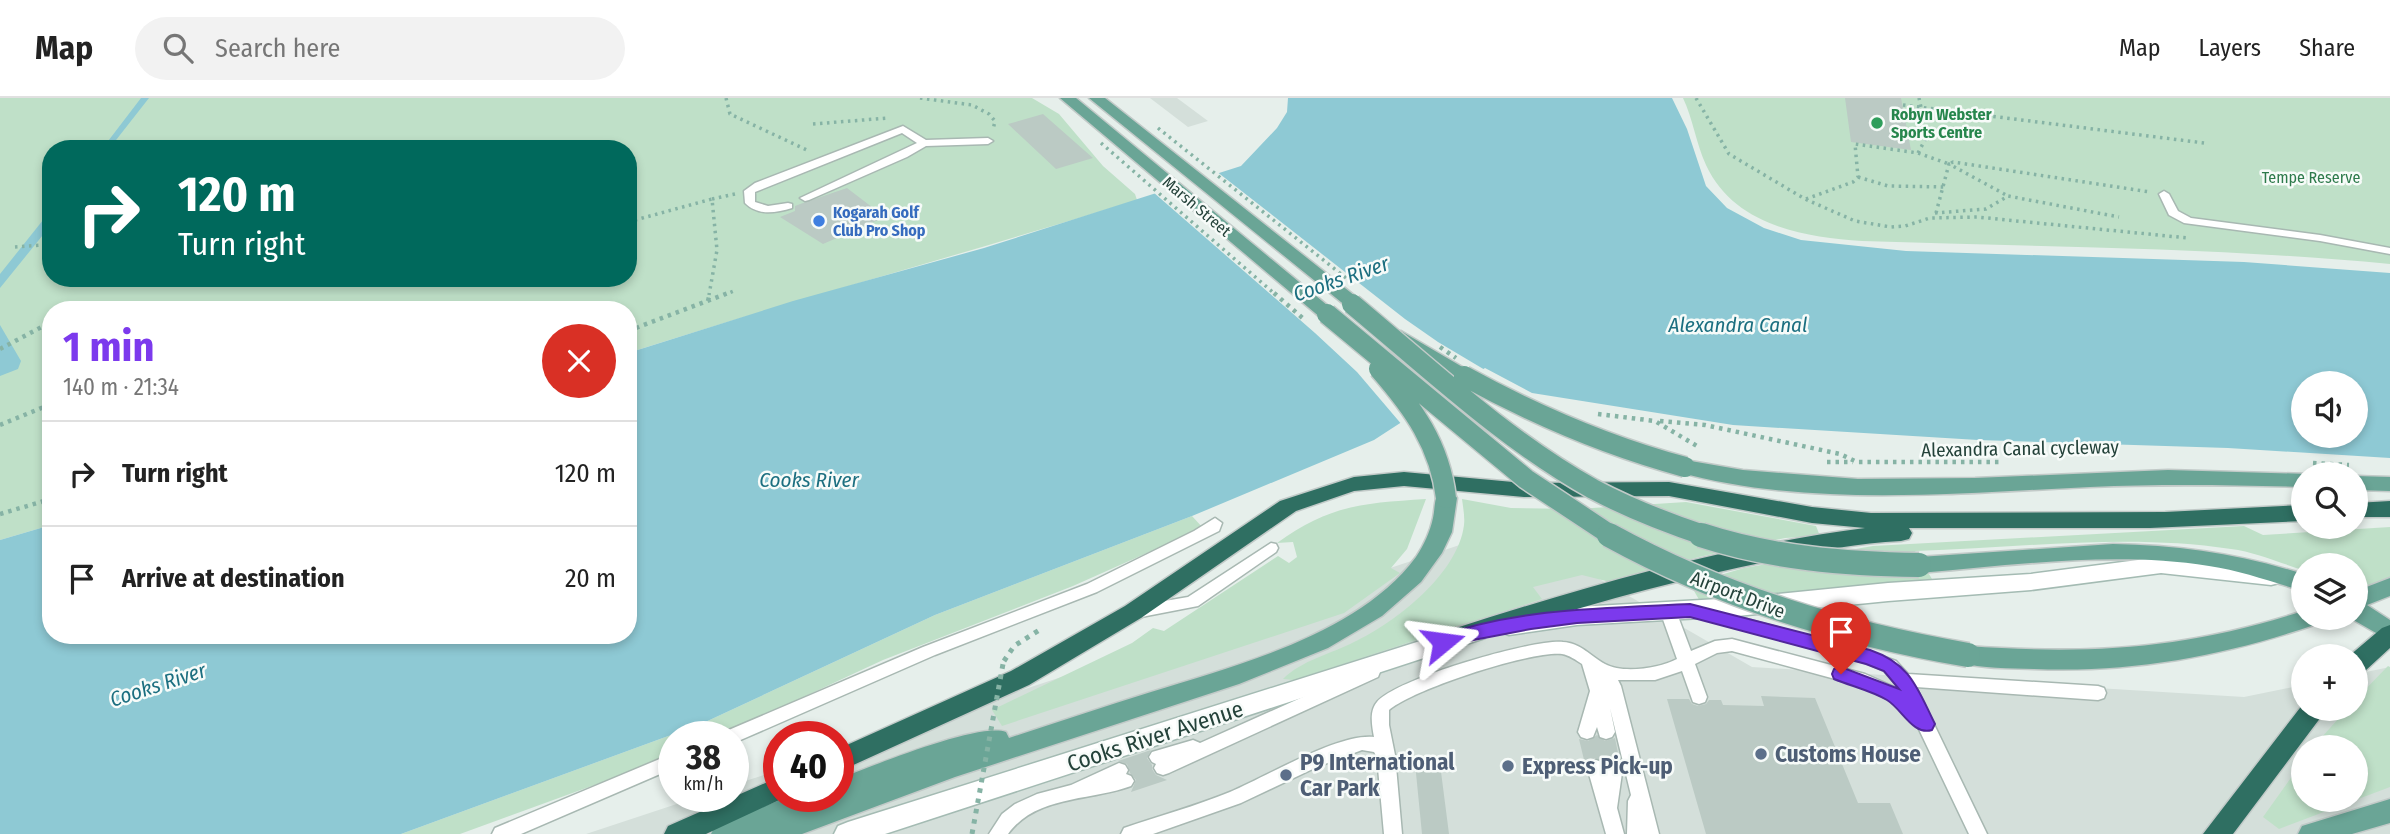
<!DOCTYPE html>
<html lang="en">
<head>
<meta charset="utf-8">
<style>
  body { margin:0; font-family:"Fira Sans Condensed",sans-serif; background:#f2f2f2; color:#222; height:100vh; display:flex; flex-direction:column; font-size:26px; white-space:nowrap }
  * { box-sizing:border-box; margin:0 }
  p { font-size:23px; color:#767676 }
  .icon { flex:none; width:38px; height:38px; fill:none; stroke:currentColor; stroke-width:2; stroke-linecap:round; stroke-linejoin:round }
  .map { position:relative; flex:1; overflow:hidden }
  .side { position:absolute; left:42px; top:203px; width:595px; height:343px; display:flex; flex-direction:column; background:#fff; border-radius:28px; box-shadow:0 4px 10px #0003 }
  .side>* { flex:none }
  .hud { position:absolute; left:42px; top:42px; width:595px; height:147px; border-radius:28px; box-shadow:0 4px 10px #0003; background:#00695c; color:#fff; overflow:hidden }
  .fabs { position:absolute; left:2291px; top:273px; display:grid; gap:14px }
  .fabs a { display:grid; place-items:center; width:77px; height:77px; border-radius:50%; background:#fff; box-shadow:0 4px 10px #0003; font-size:35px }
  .speed { position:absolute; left:658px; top:623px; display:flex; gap:14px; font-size:35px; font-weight:700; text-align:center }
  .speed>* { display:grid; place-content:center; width:91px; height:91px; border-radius:50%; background:#fff; box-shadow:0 4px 10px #0003; line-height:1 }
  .speed small { font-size:18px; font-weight:400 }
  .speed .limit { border:10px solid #d22; background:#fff; color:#111 }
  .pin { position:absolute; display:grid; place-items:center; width:60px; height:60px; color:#fff; margin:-72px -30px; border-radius:50% 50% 50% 0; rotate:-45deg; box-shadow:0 0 7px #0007 }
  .pin .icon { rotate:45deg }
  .me { position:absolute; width:77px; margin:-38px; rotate:74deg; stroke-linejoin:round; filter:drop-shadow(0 0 5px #0008) }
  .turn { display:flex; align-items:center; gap:24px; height:147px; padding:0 21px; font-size:32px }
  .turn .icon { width:91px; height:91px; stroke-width:2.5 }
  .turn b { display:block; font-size:49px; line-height:60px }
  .round { display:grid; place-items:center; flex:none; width:74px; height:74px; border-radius:37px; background:#f2f2f2 }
  .head { display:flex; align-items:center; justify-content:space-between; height:119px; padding:0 21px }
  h1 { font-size:42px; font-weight:700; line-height:52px; color:#7c3aed }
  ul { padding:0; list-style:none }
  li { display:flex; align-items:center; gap:21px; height:105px; padding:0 21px; border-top:2px solid #e0e0e0 }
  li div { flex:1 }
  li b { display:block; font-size:26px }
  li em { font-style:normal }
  header { display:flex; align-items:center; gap:42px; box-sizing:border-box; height:98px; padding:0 35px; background:#fff; border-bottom:2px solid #e0e0e0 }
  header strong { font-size:33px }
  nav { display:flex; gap:38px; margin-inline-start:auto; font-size:24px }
  .search { width:490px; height:63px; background:#f2f2f2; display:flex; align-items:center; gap:18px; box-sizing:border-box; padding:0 24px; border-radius:38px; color:#767676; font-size:26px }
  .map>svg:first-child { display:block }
  .built { fill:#d4dfda; fill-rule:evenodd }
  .green { fill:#bfe0c8; fill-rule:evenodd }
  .water { fill:#8ec9d4; fill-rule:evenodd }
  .pier { fill:#e6efeb }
  .building { fill:#bbcac4 }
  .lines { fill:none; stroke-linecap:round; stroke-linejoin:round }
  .lane-casing { stroke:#a8b8b2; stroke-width:3 }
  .secondary-casing { stroke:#a4bbb3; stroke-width:3 }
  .primary-casing { stroke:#c2cac8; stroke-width:3 }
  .highway-casing { stroke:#c2cac8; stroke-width:3 }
  .path-far2 { stroke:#86b3a5; stroke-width:3.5; stroke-dasharray:2.5 4.5; stroke-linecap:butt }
  .path-far1 { stroke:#86b3a5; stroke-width:4.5; stroke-dasharray:3.5 5; stroke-linecap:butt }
  .path { stroke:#86b3a5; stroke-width:5; stroke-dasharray:4.5 6; stroke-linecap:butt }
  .lane { fill:#fff; fill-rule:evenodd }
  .secondary { fill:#fff; fill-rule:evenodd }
  .primary { fill:#6aa596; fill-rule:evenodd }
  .highway { fill:#2f6f62; fill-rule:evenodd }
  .primary-bridge-far1-casing { stroke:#c2cac8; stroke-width:23; stroke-linecap:butt }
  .primary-bridge-casing { stroke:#c2cac8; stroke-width:27; stroke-linecap:butt }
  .path-bridge-far2 { stroke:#86b3a5; stroke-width:3.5; stroke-dasharray:2.5 4.5; stroke-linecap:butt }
  .path-bridge-far1 { stroke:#86b3a5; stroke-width:4.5; stroke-dasharray:3.5 5; stroke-linecap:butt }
  .path-bridge { stroke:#86b3a5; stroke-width:5; stroke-dasharray:4.5 6; stroke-linecap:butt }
  .primary-bridge-far1 { stroke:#6aa596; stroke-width:20 }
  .primary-bridge { stroke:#6aa596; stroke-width:24 }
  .route { fill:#7c3aed; stroke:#51269a; stroke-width:2 }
  .leisure-dot { fill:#2e9e5b; stroke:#f7fbf9; stroke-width:2.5 }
  .shop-dot { fill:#3f7fe0; stroke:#f7fbf9; stroke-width:2.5 }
  .service-dot { fill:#5c6f8a; stroke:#f7fbf9; stroke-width:2.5 }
  .labels { text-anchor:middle; stroke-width:5; stroke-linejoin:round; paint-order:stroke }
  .far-leisure-label { font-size:16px; font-weight:bold; fill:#27864d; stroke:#f7fbf9; text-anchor:start }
  .far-park-label { font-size:16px; fill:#2d7a4b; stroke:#f7fbf9 }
  .far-street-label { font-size:16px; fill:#24423a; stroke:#f7fbf9 }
  .far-shop-label { font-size:16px; font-weight:bold; fill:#366cbe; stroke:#f7fbf9; text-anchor:start }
  .street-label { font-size:19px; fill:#24423a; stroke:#f7fbf9 }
  .water-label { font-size:21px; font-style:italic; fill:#1c6f80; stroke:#f7fbf9 }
  .near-street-label { font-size:23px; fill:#24423a; stroke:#f7fbf9 }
  .near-service-label { font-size:23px; font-weight:bold; fill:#4e5e75; stroke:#f7fbf9; text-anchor:start }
</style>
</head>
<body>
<header>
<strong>Map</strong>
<div class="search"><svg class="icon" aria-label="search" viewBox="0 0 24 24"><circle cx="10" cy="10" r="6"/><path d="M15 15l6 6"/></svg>Search here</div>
<nav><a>Map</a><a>Layers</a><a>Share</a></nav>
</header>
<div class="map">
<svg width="2390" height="736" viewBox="0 0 2390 736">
  <rect width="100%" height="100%" fill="#e6efeb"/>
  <path class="built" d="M1150 0H1177L1208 23 1188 29Z
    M1511 430 1752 569 2244 599 2303 587V611H2356V576L2390 569V736H586L701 698H733V687L779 672V698H838V653ZM2303 649H2356V702H2303Z"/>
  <path class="green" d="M0 0H1032L1059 16 1103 68 1135 96 1137 102C968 155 797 201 628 255V212H51V427L0 442ZM51 51H628V180H51Z
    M1683 0H2390V166C2214 149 2038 149 1862 143 1802 139 1734 127 1706 67 1696 45 1693 21 1683 0Z
    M1426 401 1407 451 1391 470 1400 475 1344 515 1002 628 992 612 1132 545 1153 530 1164 533 1278 458 1289 465 1297 459 1293 444 1277 445C1329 407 1364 405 1426 401Z
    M1462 401 1511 410 1577 411 1686 404 1816 428 1820 438 1785 440 1699 459 1610 484 1582 477 1533 489 1542 501 1294 582 1283 581C1302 562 1331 556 1354 544 1395 525 1458 476 1464 427 1465 419 1463 409 1462 401Z
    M1192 418 1203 430 1073 488 883 562 717 639H674V658L460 736H401L701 626 935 517Z
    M2244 428 2263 437 2390 429V481L2359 493 2356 492V467H2303V472C2280 465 2255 454 2231 451 2126 435 2020 450 1915 453L1932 481 1701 505 1690 486 1744 470 1873 448Z
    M2388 568 2390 569V689L2279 731 2263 719 2303 663V702H2356V649H2313L2347 611H2356V601Z"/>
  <path class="water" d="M141 0H149L109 51H102Z
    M1288 0H1672L1687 31 1706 88 1727 110 1764 130 1801 142 1906 153 2244 164 2390 175V360L2228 350 1978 342 1733 327 1532 295 1485 270 1374 342 1192 418 935 517 701 626 401 736H0V442L51 427V537H628V255L793 203 984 150 1241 68 1277 30 1287 14ZM2303 285H2356V338H2303Z
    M51 112V127L0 190V176Z
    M0 227 21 263 18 271 0 278Z"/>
  <path class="pier" d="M1216 73 1405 221 1438 244 1522 294 1485 274 1403 328 1357 274 1315 235 1153 94Z"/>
  <path class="building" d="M1845 0H1901L1911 52 1851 44Z
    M1043 16 1093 60 1056 71 1008 26Z
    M847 90 885 119 823 146 780 119 795 113V108L803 105Z
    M1761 598 1815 600 1858 705H1890L1903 736H1706L1667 601H1689L1692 606 1698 608 1706 606 1709 602H1721L1723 607 1764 608Z
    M1597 637 1605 643 1615 640 1619 660 1613 659 1605 664 1595 660 1585 666 1579 641 1588 643Z
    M1151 652 1147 660 1152 667V671L1156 677 1167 682 1131 694 1136 682 1130 675 1127 666 1118 663Z
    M1415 665 1440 666 1449 736H1422Z"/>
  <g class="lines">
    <defs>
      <path id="lane" d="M903 28 926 42 988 40 993 43 988 46 926 48 907 59 809 102 805 103 800 100 917 45 902 35 755 94V104L768 108 788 105 792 106V110C775 115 758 118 745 105L744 93 755 85Z
        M2164 93 2169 96 2178 113 2191 120 2320 137 2390 150V156L2320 143 2184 125 2169 117 2159 96Z
        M1215 420 1222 425 1219 433 1097 494 935 557 736 644 733 645V639H722L724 634 923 549 1087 486 1194 433Z
        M1271 445 1276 446 1278 450 1276 454 1198 508 1136 520 1130 518 1128 514 1130 510 1136 508 1188 499Z
        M1668 507 1674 509 1676 513 1691 553 1715 543 1732 541 1865 576 1901 592 1884 573 1866 565 1692 518 1690 514 1692 510 1698 508 1876 556 1896 563 1908 576 2098 588 2104 590 2106 595 2104 600 2098 602 1916 589 1987 736H1969L1915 623 1889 602 1861 588 1732 553 1717 555 1695 566 1707 599 1705 604 1699 606 1693 604 1682 573 1655 582H1618L1621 588 1659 736H1627L1628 703 1631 697 1610 610 1615 634 1612 639 1606 641 1600 639 1597 629 1593 639 1587 641 1581 639 1578 634 1590 593 1582 566C1576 562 1569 557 1562 556 1529 553 1414 591 1389 612V627L1395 657 1402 736H1384L1377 659 1374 654 1362 652 1317 669 1241 705 1153 736H1121L1124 730C1159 718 1196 708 1230 694 1266 679 1338 635 1374 639 1372 628 1369 613 1377 604 1396 581 1532 541 1563 544 1581 545 1590 558 1605 566 1623 576 1660 570 1677 561L1660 513 1662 509Z
        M1372 568 1378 569 1380 574 1378 579 1169 675 1163 677 1157 675 1154 670 1156 666 1152 664 1149 659 1152 654 1193 642 1200 645Z
        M674 655V670L521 736H492L495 730Z
        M1614 661 1620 663 1623 668 1617 710 1624 736H1606L1587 669 1590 664 1596 662 1602 664 1605 670 1608 663Z
        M1119 665 1125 667 1128 672 1126 676 1131 678 1134 683 1131 688C1091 703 1036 697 1008 736H989L1002 716 1015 706 1037 696 1071 687Z"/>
      <path id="secondary" d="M2161 459 2271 471 2279 473 2282 479 2279 485 2271 487 2161 475 2031 492 1888 503 1737 518 1577 527 1509 537 1501 534 1497 528 1501 522 1509 519 1577 509 1737 500 1888 485 2031 476Z
        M1477 525 1485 528 1489 534 1485 540 885 736H834L838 728 848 724Z"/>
      <path id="primary" d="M1060 0H1076L1333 212 1336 216 1333 220H1321Z
        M1089 0H1105L1374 213 1377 217 1374 221H1362Z
        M1401 233 1471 274 1474 278 1471 282H1457L1394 243 1392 239 1394 235Z
        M1685 362 1743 372 1858 381 1975 380 2168 372 2308 376H2303V389C2232 387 2161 386 2090 389 1957 395 1808 410 1678 374L1674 369 1678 364Z
        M2356 378 2390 379V393L2356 392Z
        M1446 393 1454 395 1457 400 1452 434 1442 455 1421 484 1382 518 1328 550 1239 586 955 679 802 736H711L715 728 790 698H838V681C871 669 978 624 1006 634L1009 640C1056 625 1103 609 1151 594 1238 567 1359 536 1416 459 1424 447 1430 434 1433 420 1435 411 1434 403 1438 395Z
        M2113 446C2179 447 2240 456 2303 476V493C2272 484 2242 473 2209 468 2114 453 2015 467 1919 475L1911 473 1908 467 1911 461 1919 459Z
        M2390 480V498L2367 507 2390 522V543L2350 520H2356V493Z
        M2303 513V520H2321L2317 526C2224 558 2133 575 2034 571 2010 570 1982 571 1959 564L1956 557 1959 550 1968 548C2090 557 2186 551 2303 513Z
        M2390 701V725L2352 736H2298L2302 728Z"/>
      <path id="highway" d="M1404 374 1524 385 1669 384 1812 409 1871 415 2165 414 2303 407V423L2150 430H1909L1912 435 1909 441 1901 443C1856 445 1813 454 1770 463 1665 484 1563 514 1461 546L1453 543 1449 537 1453 531C1587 488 1725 448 1865 430L1812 425 1669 398 1524 399 1404 388 1354 393 1296 413 1141 520 1029 587 838 674V651L1011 573 1125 508 1280 403 1354 379Z
        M2390 403V419H2356V405Z
        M2390 527V550L2365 573 2356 575V558H2349L2382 530Z
        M2303 606V611H2327L2233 736H2203Z
        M779 679V698H788L706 736H664L668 728Z"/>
    </defs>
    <use href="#lane" class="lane-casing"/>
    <use href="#secondary" class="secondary-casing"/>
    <use href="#primary" class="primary-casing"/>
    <use href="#highway" class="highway-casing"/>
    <path class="path-far2" d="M726 0 730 16 809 53
      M920 0 972 7 989 16 995 23 993 32
      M1696 0 1729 56 1805 101 1855 123 1891 129 1905 128 1930 120 1977 119 2188 140
      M1903 7 2204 45
      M813 26 888 20
      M1918 55 1927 38 1919 0
      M1858 79 1888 88 1945 89
      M712 101 735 96
      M1806 101 1853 84 1858 79 1855 46 1918 55 1949 66 1953 64 2150 94
      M1935 115 1986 111 2008 98 2119 119
      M1936 115 1949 66 2008 98
      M628 124 712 101 717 152 709 197
      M15 149 42 147
      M724 197 736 192"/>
    <path class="path-far1" d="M708 203 710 195
      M628 233 728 195
      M0 251 51 224
      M1598 316 1655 323 1697 348
      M1660 323 1705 327 1840 356 1857 364H2000
      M0 327 51 306
      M1827 364H1853
      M2313 365 2349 367
      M0 416 51 401"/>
    <path class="path" d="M1004 563 1014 548 1041 531"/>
    <use href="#lane" class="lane"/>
    <use href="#secondary" class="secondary"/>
    <use href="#primary" class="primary"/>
    <use href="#highway" class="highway"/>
    <defs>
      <path id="primary-bridge-far1" d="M1352 206C1429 270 1505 342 1593 391 1629 410 1667 425 1706 438
        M1327 216 1526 381 1612 438
        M1379 271C1413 310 1440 347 1446 400
        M1464 278C1535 317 1607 348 1685 369"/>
      <path id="primary-bridge" d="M1609 437C1722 499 1841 535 1968 557
        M1701 437C1771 460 1846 466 1919 467"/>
    </defs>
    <use href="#primary-bridge-far1" class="primary-bridge-far1-casing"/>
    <use href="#primary-bridge" class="primary-bridge-casing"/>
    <path class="path-bridge-far2" d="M1158 30 1351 184
      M1101 45 1276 197"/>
    <path class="path-bridge-far1" d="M1274 195 1306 223
      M1440 249 1456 260"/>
    <path class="path-bridge" d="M972 736 1003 566"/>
    <use href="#primary-bridge-far1" class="primary-bridge-far1"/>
    <use href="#primary-bridge" class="primary-bridge"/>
  </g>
  <path class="route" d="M1690 506 1870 552C1911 566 1917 590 1935 626L1932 632C1913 638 1902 611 1887 602 1872 593 1851 588 1834 581L1832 576 1834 571 1841 569 1899 591 1884 573 1866 566 1690 519 1577 525 1531 531 1463 544 1443 551 1437 549 1434 544 1437 539C1517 510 1606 510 1690 506Z"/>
  <circle class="leisure-dot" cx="1877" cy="25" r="7"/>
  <circle class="shop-dot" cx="819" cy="123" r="7"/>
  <g class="service-dot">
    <circle cx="1761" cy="656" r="7"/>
    <circle cx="1508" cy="668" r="7"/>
    <circle cx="1286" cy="677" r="7"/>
  </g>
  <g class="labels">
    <g class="far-leisure-label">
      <text x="1891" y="22">Robyn Webster<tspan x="1891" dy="18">Sports Centre</tspan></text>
    </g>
    <g class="far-park-label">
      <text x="2311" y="85">Tempe Reserve</text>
    </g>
    <g class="far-street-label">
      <text transform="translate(1197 108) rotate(40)" y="6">Marsh Street</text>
    </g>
    <g class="far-shop-label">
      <text x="833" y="120">Kogarah Golf<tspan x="833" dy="18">Club Pro Shop</tspan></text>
    </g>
    <g class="street-label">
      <text transform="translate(2020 350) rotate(-1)" y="7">Alexandra Canal cycleway</text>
      <text transform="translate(1738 496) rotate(21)" y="7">Airport Drive</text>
    </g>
    <g class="water-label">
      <text transform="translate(1341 181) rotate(-19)" y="7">Cooks River</text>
      <text x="1738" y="234">Alexandra Canal</text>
      <text x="809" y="389">Cooks River</text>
      <text transform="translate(158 587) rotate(-18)" y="7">Cooks River</text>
    </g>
    <g class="near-street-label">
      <text transform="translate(1155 638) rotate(-18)" y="8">Cooks River Avenue</text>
    </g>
    <g class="near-service-label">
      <text x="1775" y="664">Customs House</text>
      <text x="1300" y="672">P9 International<tspan x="1300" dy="26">Car Park</tspan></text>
      <text x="1522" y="676">Express Pick-up</text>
    </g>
  </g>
</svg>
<div class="fabs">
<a><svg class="icon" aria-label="sound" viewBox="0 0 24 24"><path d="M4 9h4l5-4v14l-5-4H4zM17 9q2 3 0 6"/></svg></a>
<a><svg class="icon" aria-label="search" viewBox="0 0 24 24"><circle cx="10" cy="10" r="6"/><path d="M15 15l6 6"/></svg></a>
<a><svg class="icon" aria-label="layers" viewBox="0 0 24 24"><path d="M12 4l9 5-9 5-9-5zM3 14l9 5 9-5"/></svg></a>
<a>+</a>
<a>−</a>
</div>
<div class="speed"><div>38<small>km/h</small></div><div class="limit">40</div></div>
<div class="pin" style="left:1841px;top:576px;background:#d93025"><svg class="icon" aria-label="arrive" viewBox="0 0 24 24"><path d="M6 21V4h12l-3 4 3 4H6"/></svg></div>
<svg class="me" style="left:1443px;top:544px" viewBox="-20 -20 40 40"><path d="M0-17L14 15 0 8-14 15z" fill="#7c3aed" stroke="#fff" stroke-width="4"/></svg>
<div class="hud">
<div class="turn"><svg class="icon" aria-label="right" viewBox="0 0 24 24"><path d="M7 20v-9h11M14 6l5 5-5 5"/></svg><div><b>120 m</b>Turn right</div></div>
</div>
<section class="side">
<div class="head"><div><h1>1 min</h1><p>140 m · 21:34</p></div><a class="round" style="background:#d93025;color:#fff"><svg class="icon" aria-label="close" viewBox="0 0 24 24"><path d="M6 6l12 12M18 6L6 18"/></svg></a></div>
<ul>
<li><svg class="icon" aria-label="right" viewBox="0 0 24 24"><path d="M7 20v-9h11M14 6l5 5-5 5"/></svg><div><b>Turn right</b></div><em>120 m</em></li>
<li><svg class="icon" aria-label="arrive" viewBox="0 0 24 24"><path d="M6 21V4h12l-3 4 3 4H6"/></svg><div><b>Arrive at destination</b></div><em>20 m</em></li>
</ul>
</section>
</div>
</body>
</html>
